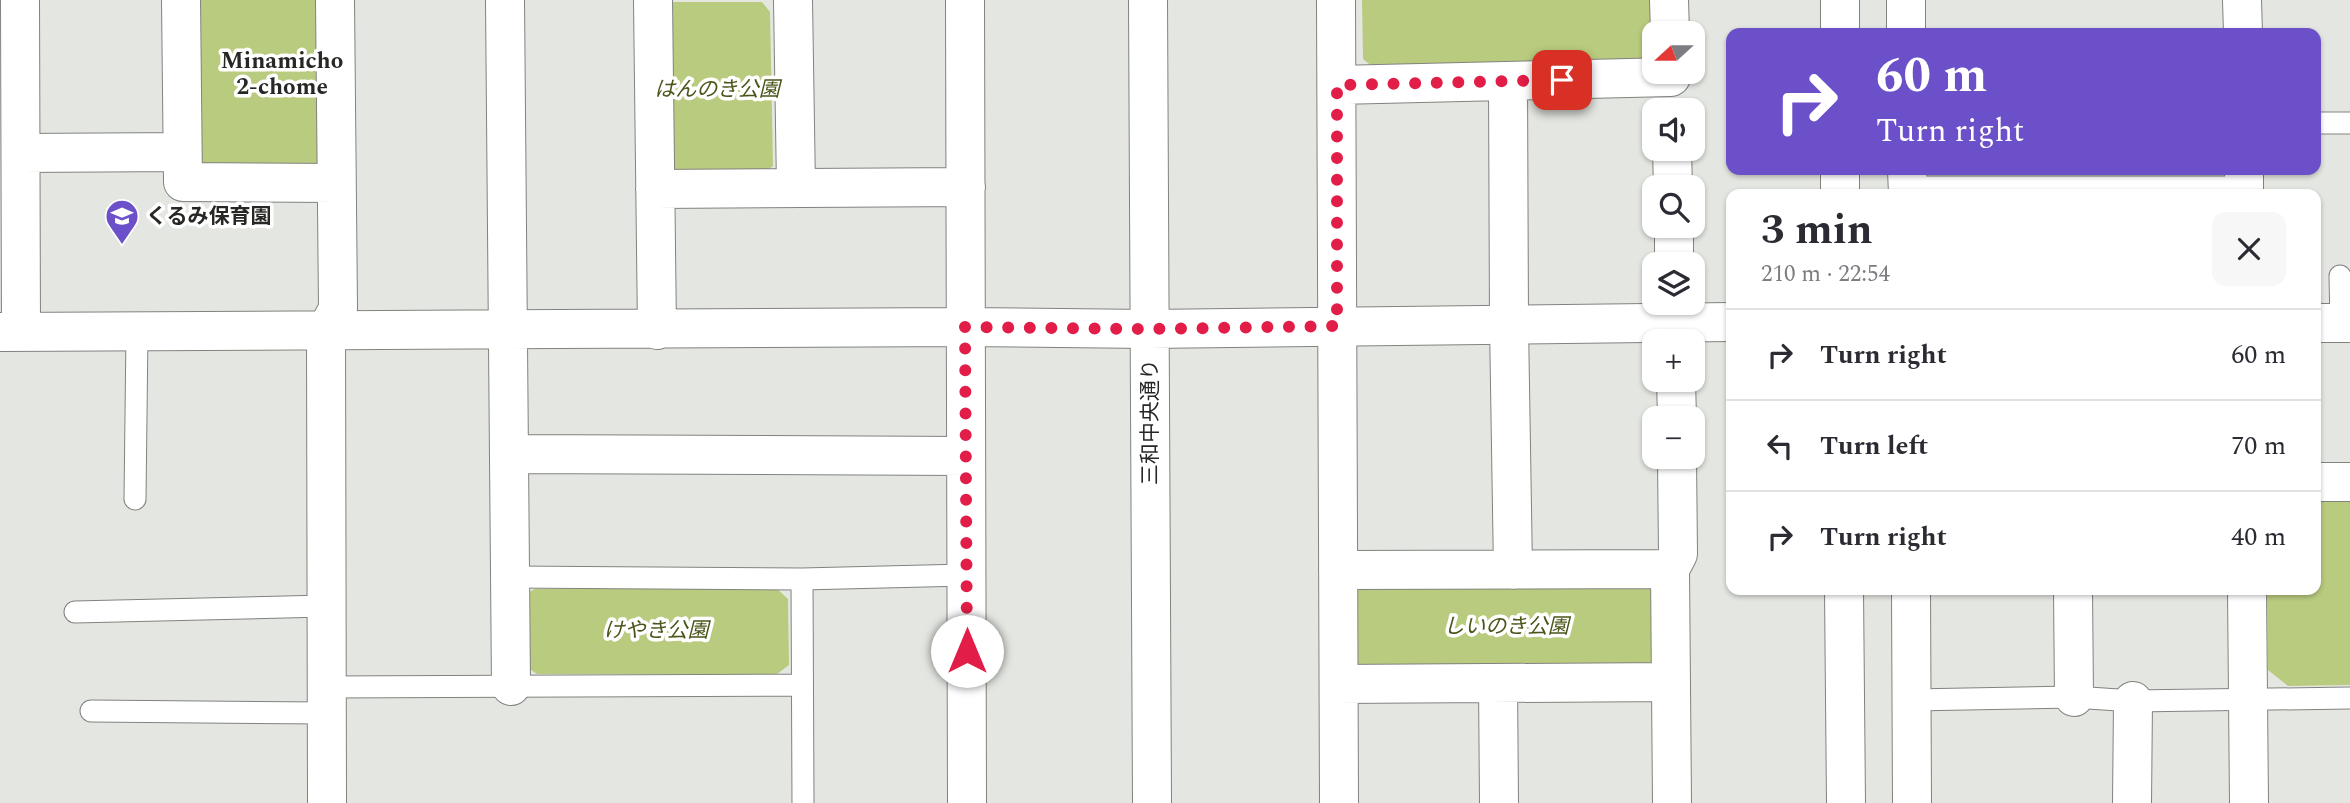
<!DOCTYPE html>
<html lang="en">
<head>
<meta charset="utf-8">
<style>
  body { margin:0; font-family:Spectral,"Noto Sans JP",serif; background:#f7f7f7; color:#2b2b33; height:100vh; display:flex; flex-direction:column; font-size:26px; white-space:nowrap }
  * { box-sizing:border-box; margin:0 }
  p { font-size:23px; color:#7c7c81 }
  .icon { flex:none; width:38px; height:38px; fill:none; stroke:currentColor; stroke-width:2; stroke-linecap:round; stroke-linejoin:round }
  .map { position:relative; flex:1; overflow:hidden }
  .sheet { position:absolute; left:1726px; top:189px; width:595px; height:406px; display:flex; flex-direction:column; background:#fff; border-radius:14px; box-shadow:0 2px 5px #0004 }
  .sheet>* { flex:none }
  .banner { position:absolute; left:1726px; top:28px; width:595px; height:147px; border-radius:14px; box-shadow:0 2px 5px #0004; background:#6b50c9; color:#fff; overflow:hidden }
  .needle { width:46px; rotate:249deg }
  .tools { position:absolute; left:1642px; top:21px; display:grid; gap:14px }
  .tools a { display:grid; place-items:center; width:63px; height:63px; border-radius:14px; background:#fff; box-shadow:0 2px 5px #0004; font-size:35px }
  .pin { position:absolute; display:grid; place-items:center; width:60px; height:60px; color:#fff; margin:-30px; border-radius:14px; box-shadow:0 4px 10px #0006 }
  .me { position:absolute; width:77px; margin:-38px; rotate:0deg; stroke-linejoin:round; filter:drop-shadow(0 0 5px #0008) }
  .turn { display:flex; align-items:center; gap:24px; height:147px; padding:0 35px; font-size:32px }
  .turn .icon { width:91px; height:91px; stroke-width:2.5 }
  .turn b { display:block; font-size:49px; line-height:60px }
  .round { display:grid; place-items:center; flex:none; width:74px; height:74px; border-radius:14px; background:#f7f7f7 }
  .overview { display:flex; align-items:center; justify-content:space-between; height:119px; padding:0 35px }
  h1 { font-size:42px; font-weight:700; line-height:52px }
  ul { padding:0; list-style:none }
  li { display:flex; align-items:center; gap:21px; height:91px; padding:0 35px; border-top:2px solid #e1e1e2 }
  li div { flex:1 }
  li b { display:block; font-size:26px }
  li em { font-style:normal }
  .map>svg:first-child { display:block }
  .green { fill:#b9cb7e }
  .lines { fill:none; stroke-linecap:round; stroke-linejoin:round }
  .lane-casing { stroke:#82837f; stroke-width:23 }
  .street-casing { stroke:#82837f; stroke-width:40 }
  .secondary-casing { stroke:#82837f; stroke-width:40 }
  .lane { stroke:#fff; stroke-width:21 }
  .street { stroke:#fff; stroke-width:38 }
  .secondary { stroke:#fff; stroke-width:38 }
  .route { stroke:#e11d48; stroke-width:12; stroke-dasharray:0 21.6 }
  .labels { text-anchor:middle; stroke-width:7; stroke-linejoin:round; paint-order:stroke }
  .park-label { font-size:21px; font-style:italic; fill:#4a5619; stroke:#fff }
  .poi-label { font-size:21px; font-weight:bold; fill:#272725; stroke:#fff; text-anchor:start }
  .street-label { font-size:21px; fill:#272725; stroke:#fff }
  .neighbourhood-label { font-size:23px; font-weight:bold; fill:#272725; stroke:#fff }
</style>
</head>
<body>
<div class="map">
<svg width="2350" height="803" viewBox="0 0 2350 803">
  <rect width="100%" height="100%" fill="#e4e6e1"/>
  <path class="green" d="M182 0H334L336 183 183 182Z
    M1362 0H1650L1652 57 1643 67 1374 68 1363 59Z
    M670 2H762L770 12 773 166 762 175 671 177Z
    M2315 497H2350V685L2288 686 2268 670 2267 590H2315Z
    M1358 585 1653 587 1654 664 1357 667Z
    M775 587 788 599 789 665 777 674H537L525 666 523 595 535 589Z"/>
  <g class="lines">
    <defs>
      <path id="lane" d="M2315 123H2350
        M1908 187H2244
        M2340 276 2341 323
        M135 499 137 332
        M511 577 802 579 966 575
        M802 579 803 803
        M75 612 326 606
        M326 687 802 685
        M1912 700 2074 697 2133 701 2350 698
        M91 711 326 713"/>
      <path id="street" d="M20 0 21 332
        M181 0 183 182 336 183
        M505 0 511 686
        M653 0 657 330
        M793 0 796 187
        M965 0 967 803
        M1336 0 1339 803
        M1669 0 1670 33
        M1840 0V33
        M1906 0V33
        M2242 0 2243 33
        M1508 81 1509 324 1513 570
        M1337 85 1671 77
        M1672 149 1673 187
        M21 153 181 152
        M1840 170V194
        M1907 170 1908 194
        M2244 170V194
        M655 189 966 187
        M1674 226V264
        M2315 323H2350
        M0 332 965 327 1149 329
        M1676 380 1677 418
        M510 454 966 456
        M2315 482H2350
        M1338 570 1670 569
        M1844 590 1846 803
        M1911 590 1912 803
        M2073 590 2074 697
        M2247 590 2249 803
        M1498 683 1499 803
        M1339 684 1671 682
        M327 803 326 331 338 309 335 0
        M1672 803 1670 569 1678 554 1677 457
        M2132 803 2133 701"/>
      <path id="secondary" d="M1148 0 1152 803
        M1149 329 1731 322"/>
    </defs>
    <use href="#lane" class="lane-casing"/>
    <use href="#street" class="street-casing"/>
    <use href="#secondary" class="secondary-casing"/>
    <use href="#lane" class="lane"/>
    <use href="#street" class="street"/>
    <use href="#secondary" class="secondary"/>
  </g>
  <g class="lines">
    <path class="route" d="M967 651 965 327 1149 329 1337 326V85L1562 80"/>
  </g>
  <defs>
    <symbol id="school-pin" viewBox="-11 -11 22 30"><path d="M0 17L-7.5 6A9.5 9.5 0 1 1 7.5 6Z" fill="#6b50c9" stroke="#fff"/><path d="M0-5L7-2L0 1L-7-2ZM-4 1L0 2.5L4 1V4Q0 6-4 4Z" fill="#fff"/></symbol>
  </defs>
  <g fill-rule="evenodd">
    <use href="#school-pin" x="103" y="197" width="38" height="52"/>
  </g>
  <g class="labels">
    <g class="park-label">
      <text x="717" y="96">はんのき公園</text>
      <text x="1506" y="633">しいのき公園</text>
      <text x="656" y="637">けやき公園</text>
    </g>
    <g class="poi-label">
      <text x="146" y="223">くるみ保育園</text>
    </g>
    <g class="street-label">
      <text transform="translate(1150 422) rotate(-90)" y="7">三和中央通り</text>
    </g>
    <g class="neighbourhood-label">
      <text x="282" y="68">Minamicho<tspan x="282" dy="26">2-chome</tspan></text>
    </g>
  </g>
</svg>
<div class="tools">
<a><svg class="needle" viewBox="-14 -14 28 28"><path d="M0-13l5 13h-10z" fill="#e53935"/><path d="M0 13l5-13h-10z" fill="#7c7c81"/></svg></a>
<a><svg class="icon" aria-label="sound" viewBox="0 0 24 24"><path d="M4 9h4l5-4v14l-5-4H4zM17 9q2 3 0 6"/></svg></a>
<a><svg class="icon" aria-label="search" viewBox="0 0 24 24"><circle cx="10" cy="10" r="6"/><path d="M15 15l6 6"/></svg></a>
<a><svg class="icon" aria-label="layers" viewBox="0 0 24 24"><path d="M12 4l9 5-9 5-9-5zM3 14l9 5 9-5"/></svg></a>
<a>+</a>
<a>−</a>
</div>
<div class="pin" style="left:1562px;top:80px;background:#d93025"><svg class="icon" aria-label="arrive" viewBox="0 0 24 24"><path d="M6 21V4h12l-3 4 3 4H6"/></svg></div>
<svg class="me" style="left:967px;top:651px" viewBox="-20 -20 40 40"><circle r="19" fill="#fff"/><path d="M0-13L10 11 0 6-10 11z" fill="#e11d48"/></svg>
<div class="banner">
<div class="turn"><svg class="icon" aria-label="right" viewBox="0 0 24 24"><path d="M7 20v-9h11M14 6l5 5-5 5"/></svg><div><b>60 m</b>Turn right</div></div>
</div>
<section class="sheet">
<div class="overview"><div><h1>3 min</h1><p>210 m · 22:54</p></div><a class="round"><svg class="icon" aria-label="close" viewBox="0 0 24 24"><path d="M6 6l12 12M18 6L6 18"/></svg></a></div>
<ul>
<li><svg class="icon" aria-label="right" viewBox="0 0 24 24"><path d="M7 20v-9h11M14 6l5 5-5 5"/></svg><div><b>Turn right</b></div><em>60 m</em></li>
<li><svg class="icon" aria-label="left" viewBox="0 0 24 24"><path d="M17 20v-9H6M10 6l-5 5 5 5"/></svg><div><b>Turn left</b></div><em>70 m</em></li>
<li><svg class="icon" aria-label="right" viewBox="0 0 24 24"><path d="M7 20v-9h11M14 6l5 5-5 5"/></svg><div><b>Turn right</b></div><em>40 m</em></li>
</ul>
</section>
</div>
</body>
</html>
